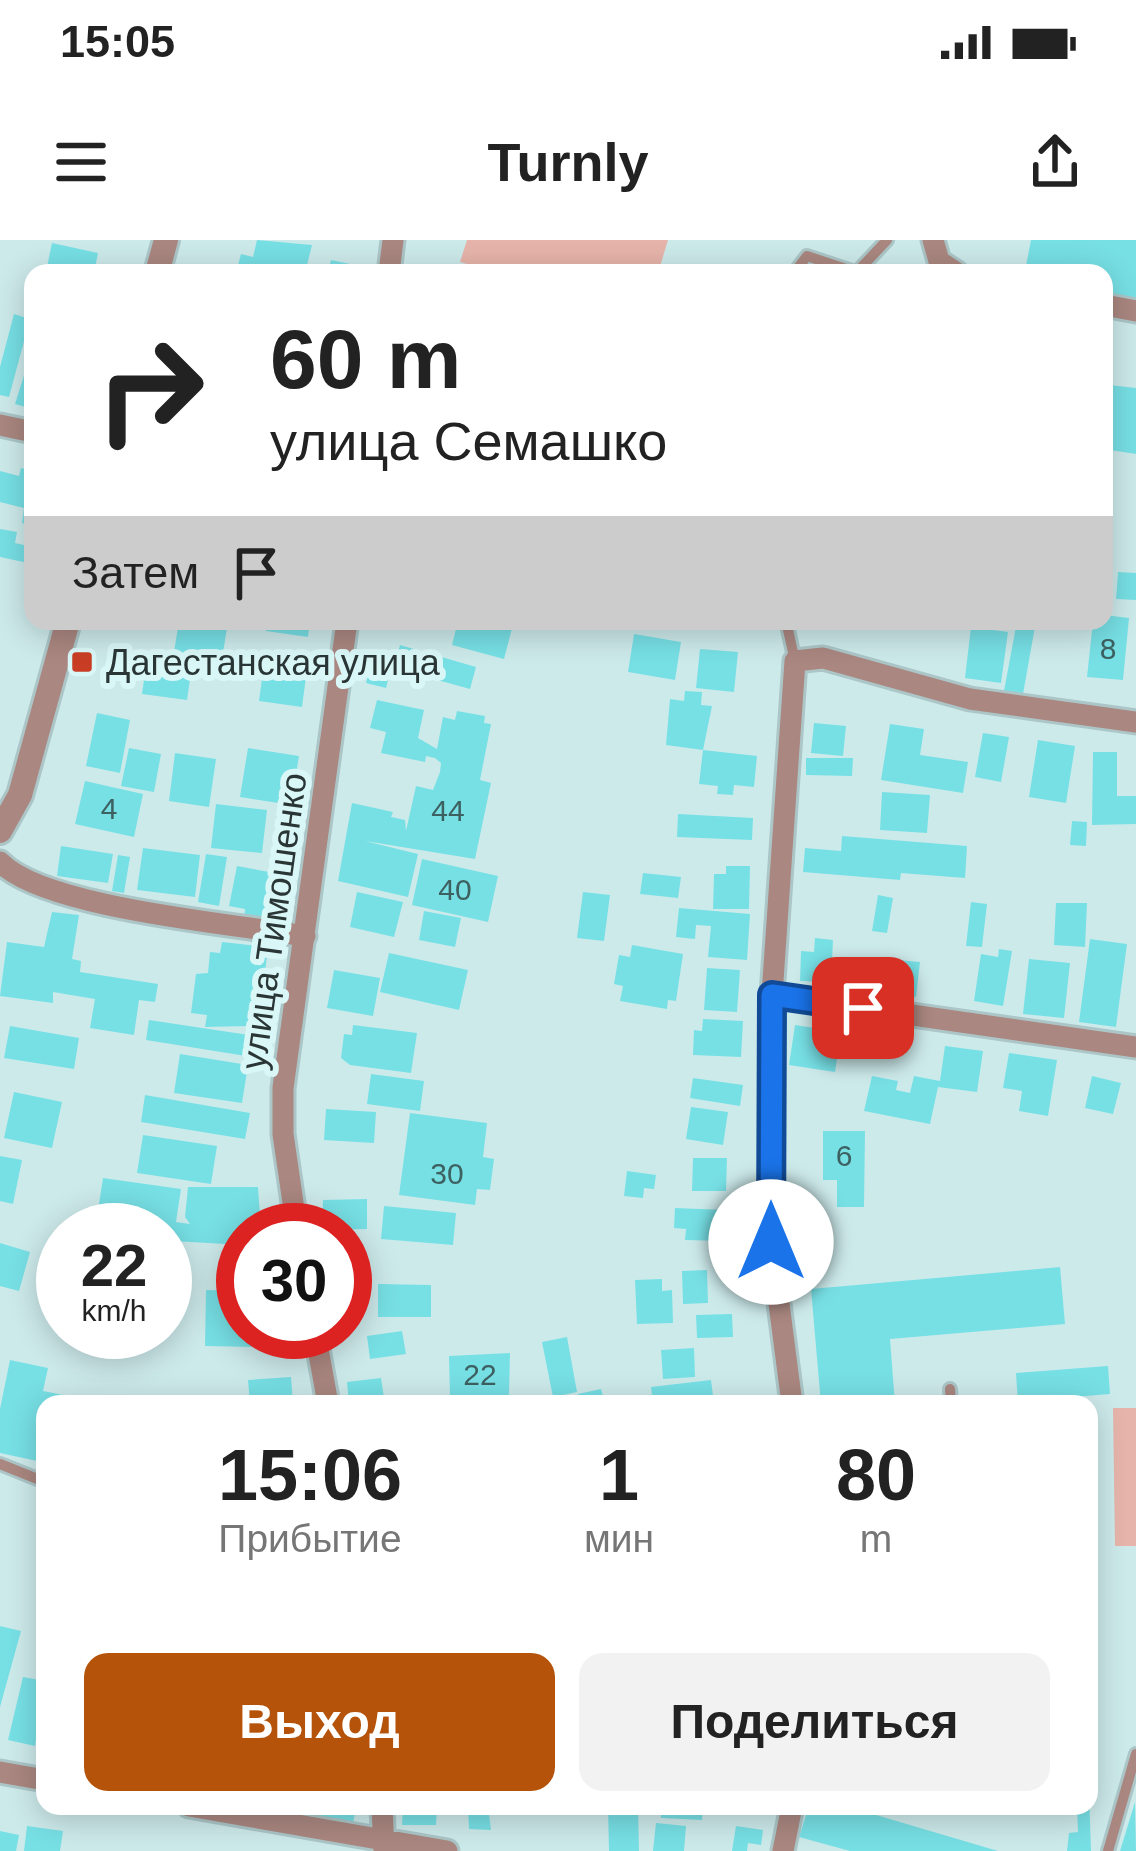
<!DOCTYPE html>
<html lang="ru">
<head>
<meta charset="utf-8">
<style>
  body { margin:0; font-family:Arial,sans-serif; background:#f2f2f2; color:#222; height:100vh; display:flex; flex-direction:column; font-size:45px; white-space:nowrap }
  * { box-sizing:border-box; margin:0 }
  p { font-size:39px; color:#767676 }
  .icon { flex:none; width:66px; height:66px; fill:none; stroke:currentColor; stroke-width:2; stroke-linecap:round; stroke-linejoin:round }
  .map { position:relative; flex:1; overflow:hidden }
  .details { position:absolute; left:36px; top:1155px; width:1062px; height:420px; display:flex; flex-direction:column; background:#fff; border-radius:24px; box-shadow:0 6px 30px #0003 }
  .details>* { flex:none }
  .guide { position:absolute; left:24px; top:24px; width:1089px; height:366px; border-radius:24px; box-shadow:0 6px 30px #0003; background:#fff; color:#222; overflow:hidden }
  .speed { position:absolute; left:36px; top:963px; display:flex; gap:24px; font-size:60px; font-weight:700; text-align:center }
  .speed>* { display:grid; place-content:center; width:156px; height:156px; border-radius:50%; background:#fff; box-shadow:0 6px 30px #0003; line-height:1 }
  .speed small { font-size:30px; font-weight:400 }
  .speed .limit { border:18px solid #d22; background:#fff; color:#111 }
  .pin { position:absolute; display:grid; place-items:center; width:102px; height:102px; color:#fff; margin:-51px; border-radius:24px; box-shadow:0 6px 18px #0006 }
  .me { position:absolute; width:132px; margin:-66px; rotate:0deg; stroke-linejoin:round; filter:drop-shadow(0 0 9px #0008) }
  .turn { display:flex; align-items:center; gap:42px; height:252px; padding:0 48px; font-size:54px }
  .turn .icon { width:156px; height:156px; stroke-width:2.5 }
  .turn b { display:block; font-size:84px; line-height:102px }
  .then { display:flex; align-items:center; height:114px; padding:0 48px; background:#0003; gap:24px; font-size:45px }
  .eta { display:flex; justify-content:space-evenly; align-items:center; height:204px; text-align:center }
  .eta b { font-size:72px; font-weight:800; line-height:84px }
  .button { display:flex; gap:24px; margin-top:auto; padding:24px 48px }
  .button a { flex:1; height:138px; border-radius:24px; background:#b45309; color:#fff; font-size:48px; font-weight:800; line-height:138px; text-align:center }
  .button a+a { background:#f2f2f2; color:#222 }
  .status { display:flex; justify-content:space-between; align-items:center; height:84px; padding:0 60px; background:#fff; direction:ltr }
  .status svg { height:33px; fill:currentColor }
  header { display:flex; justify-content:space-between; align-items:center; height:156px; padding:0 48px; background:#fff; font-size:54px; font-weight:800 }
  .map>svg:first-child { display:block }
  .green { fill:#e6b4aa }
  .building { fill:#77e0e5 }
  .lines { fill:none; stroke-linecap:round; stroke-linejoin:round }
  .service-casing { stroke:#acc6c7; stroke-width:16 }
  .minor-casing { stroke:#acc6c7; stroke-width:27 }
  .tertiary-casing { stroke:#acc6c7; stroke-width:30 }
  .service { stroke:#aa8780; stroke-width:10 }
  .minor { stroke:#aa8780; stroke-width:21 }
  .tertiary { stroke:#aa8780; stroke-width:24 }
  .route-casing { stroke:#114b97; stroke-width:30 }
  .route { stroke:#1a73e8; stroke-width:21 }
  .poi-dot { fill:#c93d25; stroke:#daf7f8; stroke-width:4.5 }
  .labels { text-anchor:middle; stroke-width:12; stroke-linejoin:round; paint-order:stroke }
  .number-label { font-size:30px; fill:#3d6061 }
  .poi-label { font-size:36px; fill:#2a3535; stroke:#daf7f8; text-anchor:start }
  .street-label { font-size:36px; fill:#2a3535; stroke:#daf7f8 }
</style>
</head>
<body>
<div class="status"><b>15:05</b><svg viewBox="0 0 49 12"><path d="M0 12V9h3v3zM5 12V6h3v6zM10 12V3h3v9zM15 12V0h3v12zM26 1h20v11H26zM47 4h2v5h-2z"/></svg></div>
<header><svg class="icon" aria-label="menu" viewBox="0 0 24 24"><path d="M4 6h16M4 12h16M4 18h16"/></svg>Turnly<svg class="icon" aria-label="share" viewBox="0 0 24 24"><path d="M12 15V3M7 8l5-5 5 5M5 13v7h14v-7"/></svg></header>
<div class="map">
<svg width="1136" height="1611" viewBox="0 0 1136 1611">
  <rect width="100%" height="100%" fill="#cdeaeb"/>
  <path class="green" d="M467 0H668L658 33H499L460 22Z
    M1113 1168H1136V1306H1115Z"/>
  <path class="building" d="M257 0 312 5 305 33H236L241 14 253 17Z
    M1031 0H1136V65L1104 59V33L1025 31Z
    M52 3 98 13 94 33 47 27Z
    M331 20 369 28 368 33H328Z
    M14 74 30 79 9 157 0 155V127Z
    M33 107V169L15 164Z
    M1109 145 1136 148V214L1104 209Z
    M21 228 33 231V287L22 283 24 268 0 262V231L19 236Z
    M0 289 17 292 15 303 33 307V324L0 317Z
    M1118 332 1136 333V360L1116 359Z
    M1104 375 1129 378 1123 440 1087 437 1093 381H1104Z
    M179 381H228L221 426 173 418Z
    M267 381H310L308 397 266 391Z
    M458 381H514L504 419 452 405Z
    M1017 381H1036L1023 454 1004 451Z
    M971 387 1008 392 1001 443 965 438Z
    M634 394 681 402 675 440 628 432Z
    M400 405 476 427 470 449 394 428Z
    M700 409 738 412 734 452 696 448Z
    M147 419 192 426 187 460 142 454Z
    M372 420 392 425 386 448 366 443Z
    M263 431 306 437 302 467 259 461Z
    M685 451 702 452 701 465 712 466 703 510 757 516 754 547 734 545 733 555 717 554 718 546 699 544 703 510 666 505 670 459 684 461Z
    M377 460 424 470 418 498 437 509 443 477 455 480 457 471 485 476 484 483 491 484 480 540 491 543 475 619 365 601 418 614 408 657 338 641 352 563 393 572 391 577 405 580 406 591 416 546 433 550 440 532 441 523 435 518 426 516 425 522 381 513 386 492 370 488Z
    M97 473 130 480 120 533 86 526Z
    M814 483 846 486 843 516 811 513Z
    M890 484 924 489 920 515 968 522 963 553 881 540Z
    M983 493 1009 497 1001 542 975 537Z
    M1038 500 1075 506 1066 563 1029 557Z
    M129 508 161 514 154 552 121 546Z
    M248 508 299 516 291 565 240 557Z
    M1093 512H1117V556H1136V584L1092 585Z
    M175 513 216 519 209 567 169 561Z
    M806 518H853L852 536 806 535Z
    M85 541 143 554 134 597 75 584Z
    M882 552 930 555 927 593 880 590Z
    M216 564 267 570 262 613 211 608Z
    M678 574 753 578 752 600 677 597Z
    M1072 581 1087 582 1086 606 1070 605Z
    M842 596 967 606 965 638 901 633 900 640 803 632 805 608 841 611Z
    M61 606 113 614 108 643 57 636Z
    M143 608 200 615 195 657 137 650Z
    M206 614 227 617 219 666 198 662Z
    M118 615 130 617 124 653 112 651Z
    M422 619 498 636 488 682 412 665Z
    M237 626 280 634 270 683 244 679 245 669 229 666Z
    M726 626H750L749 669H713L714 634H726Z
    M643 633 681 637 678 658 640 654Z
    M357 652 403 662 394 697 350 687Z
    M583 652 610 655 604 701 577 698Z
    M878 655 893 658 887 693 872 691Z
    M971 662 987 664 982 707 966 706Z
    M1056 663H1087L1085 707 1054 705Z
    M679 668 750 674 747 720 708 717 711 686 696 685 695 699 676 697Z
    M424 671 461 678 455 707 419 700Z
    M52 672 79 675 72 719 81 721 80 732 158 744 155 762 139 760 134 795 90 788 95 759 53 752V763L0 756 7 702 44 707Z
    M815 698 833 700 831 742 800 741 801 711 814 712Z
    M1090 699 1127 704 1116 787 1079 782Z
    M222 702 268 707 264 741 255 743 249 786 205 787 207 775 191 773 196 734 208 733 210 712 220 713Z
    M632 705 683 714 676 761 668 760 667 769 620 761 623 746 614 744 619 715 630 717Z
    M999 709 1012 711 1003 766 974 761 981 714 998 717Z
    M389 713 468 730 459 770 380 752Z
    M887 719 920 722 916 757 884 755Z
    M1029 719 1070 723 1064 778 1023 774Z
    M707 728 740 730 737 772 704 770Z
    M334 730 380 738 373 776 327 768Z
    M703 779 743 781 741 817 693 815 694 790 702 791Z
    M149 780 249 795 246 816 146 800Z
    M353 785 417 793 411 833 350 825 341 818 344 794 352 795Z
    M795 785 841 792 835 832 789 825Z
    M10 786 79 798 74 829 4 818Z
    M945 806 983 811 977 852 938 847 930 884 864 871 872 836 898 841 896 850 910 853 914 836 940 841Z
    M1009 813 1057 820 1048 876 1019 871 1022 851 1003 848Z
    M180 814 248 825 242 863 174 853Z
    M371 834 424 841 420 871 367 864Z
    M1092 836 1121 843 1113 874 1085 868Z
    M693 838 743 845 740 866 690 858Z
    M14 852 62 862 52 908 4 898Z
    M145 855 250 873 245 899 141 882Z
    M691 867 728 872 723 905 686 899Z
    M326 869 376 872 374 903 324 900Z
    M410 873 487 883 483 917 494 919 490 950 477 949 475 965 399 955Z
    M823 891H865L864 967H837V940H823Z
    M143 895 217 906 211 944 137 933Z
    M0 916 22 920 13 964 0 961Z
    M693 918H727L726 951H692Z
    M627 931 656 935 654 949 644 948 643 958 624 956Z
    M103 938 181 949 176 982 190 984 185 977 188 947H258L261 990H243V1005L173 1001 170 1028H165V990H95Z
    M367 959V989L322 990 323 960Z
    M384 966 456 973 453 1005 381 999Z
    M675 968 726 970 725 1001 685 1000 686 989 674 988Z
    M0 1003 30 1012 19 1051 0 1046Z
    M1060 1027 1065 1084 890 1099 895 1164H821L811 1049Z
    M707 1030 708 1063 683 1064 682 1031Z
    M662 1039V1051L672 1050 673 1083 637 1084 635 1040Z
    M378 1044 431 1045V1077H378Z
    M206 1050 243 1051V1092H260L259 1107 205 1106Z
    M732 1074 733 1097 697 1098 696 1075Z
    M402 1091 406 1114 370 1119 367 1096Z
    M567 1097 577 1152 553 1157 542 1102Z
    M694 1108 695 1137 663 1139 661 1110Z
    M510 1113 509 1155 450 1156 449 1116Z
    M10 1120 48 1128 43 1151 99 1162 45 1164 42 1222 0 1213V1169Z
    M1108 1126 1110 1154 1073 1157 1074 1164H1018L1016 1133Z
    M291 1137 293 1164H250L248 1140Z
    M381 1138 385 1164H349L347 1142Z
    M711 1140 714 1164H653L651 1147Z
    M601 1149 605 1164H580L578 1154Z
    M0 1386 21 1391 0 1467Z
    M23 1437 45 1441 35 1506 8 1500Z
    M1089 1552 1091 1611H1067L1069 1593 1078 1592 1077 1566H1089Z
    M1135 1562 1136 1611H1120Z
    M308 1566H356L353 1584 306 1577Z
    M403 1566H437L436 1585H402Z
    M468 1566H488L491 1590 469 1589Z
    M608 1566H638L639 1611H609Z
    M661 1566H703L702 1580 661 1578Z
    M809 1566H868L866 1572 998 1611H850L799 1597Z
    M656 1583 686 1586 684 1611H653Z
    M27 1586 63 1591 60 1611H24Z
    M736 1586 763 1590 761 1605 748 1603 747 1611H732Z
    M0 1591 19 1595 16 1611H0Z"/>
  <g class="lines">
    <defs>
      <path id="service" d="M857 32 887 0
        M794 33 807 16 858 33
        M786 381 795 421
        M950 1149 951 1164
        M0 1224 45 1242
        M1108 1611 1136 1514"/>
      <path id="minor" d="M933 0 939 21 957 33
        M389 33 393 0
        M1104 65 1136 71
        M0 185 33 192
        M0 622C44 668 235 684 305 696
        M772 755 1136 807
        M297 990 283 894V848L347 381
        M315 1092 328 1164
        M792 1164 771 1002 772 755 795 421 823 418 970 459 1136 482
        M0 1532 45 1540
        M189 1566 447 1611
        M382 1566 384 1610
        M783 1611 792 1566"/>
      <path id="tertiary" d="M157 33 166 0
        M0 591 20 555 68 381"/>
    </defs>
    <use href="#service" class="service-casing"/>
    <use href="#minor" class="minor-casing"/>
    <use href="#tertiary" class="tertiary-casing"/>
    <use href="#service" class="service"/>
    <use href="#minor" class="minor"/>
    <use href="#tertiary" class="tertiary"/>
  </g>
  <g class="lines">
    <defs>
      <path id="route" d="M771 1002 772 755 863 768"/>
    </defs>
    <use href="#route" class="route-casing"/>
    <use href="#route" class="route"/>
  </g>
  <rect class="poi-dot" x="70" y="410" width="24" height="24" rx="6"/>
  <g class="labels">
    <g class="number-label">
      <text x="1108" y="419">8</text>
      <text x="109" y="579">4</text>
      <text x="448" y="581">44</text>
      <text x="455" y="660">40</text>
      <text x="844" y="926">6</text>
      <text x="447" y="944">30</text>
      <text x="480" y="1145">22</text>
    </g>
    <g class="poi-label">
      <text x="106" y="435">Дагестанская улица</text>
    </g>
    <g class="street-label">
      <text transform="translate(273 681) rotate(-82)" y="13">улица Тимошенко</text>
    </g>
  </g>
</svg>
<div class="speed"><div>22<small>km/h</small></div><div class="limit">30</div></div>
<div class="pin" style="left:863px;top:768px;background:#d93025"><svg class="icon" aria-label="arrive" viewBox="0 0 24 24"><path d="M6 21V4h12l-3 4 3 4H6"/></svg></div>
<svg class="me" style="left:771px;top:1002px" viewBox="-20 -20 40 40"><circle r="19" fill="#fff"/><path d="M0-13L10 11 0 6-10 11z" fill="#1a73e8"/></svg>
<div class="guide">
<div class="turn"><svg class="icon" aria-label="right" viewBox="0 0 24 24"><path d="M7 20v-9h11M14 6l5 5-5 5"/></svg><div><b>60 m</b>улица Семашко</div></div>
<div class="then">Затем<svg class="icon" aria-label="arrive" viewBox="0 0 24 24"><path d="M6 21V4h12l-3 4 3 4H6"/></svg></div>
</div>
<section class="details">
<div class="eta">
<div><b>15:06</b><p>Прибытие</p></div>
<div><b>1</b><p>мин</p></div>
<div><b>80</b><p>m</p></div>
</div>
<div class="button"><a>Выход</a><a>Поделиться</a></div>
</section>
</div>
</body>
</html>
